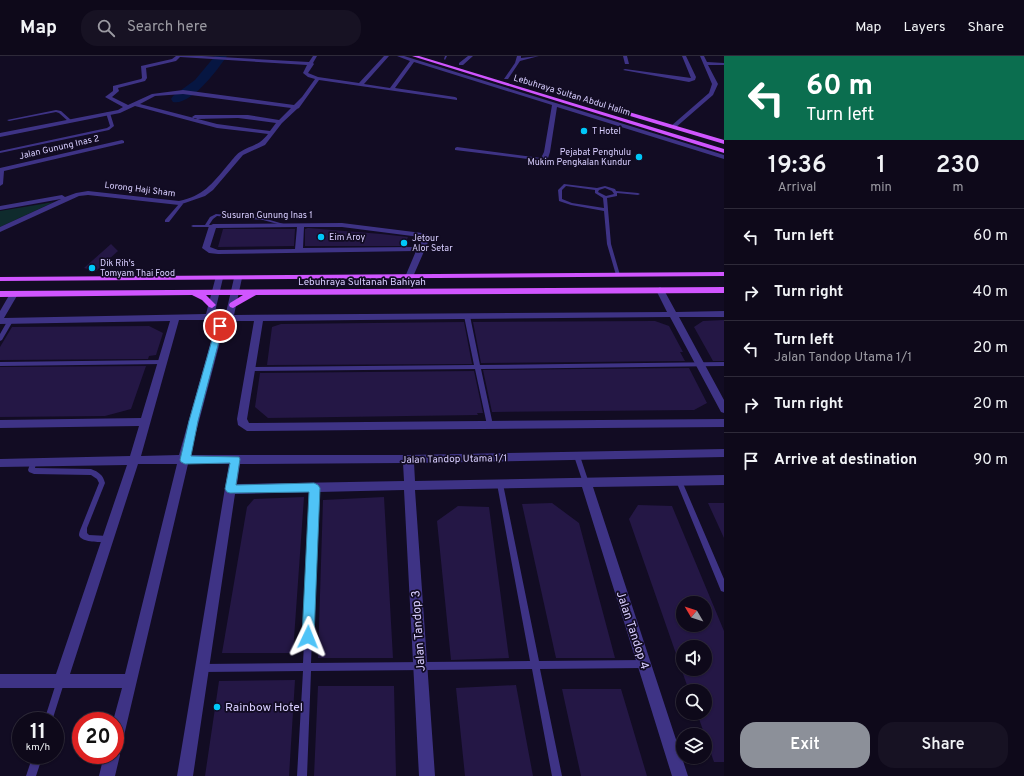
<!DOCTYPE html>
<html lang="en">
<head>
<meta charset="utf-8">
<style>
  body { margin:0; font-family:Overpass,sans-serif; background:#171223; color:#f1f3f6; height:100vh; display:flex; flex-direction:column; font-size:15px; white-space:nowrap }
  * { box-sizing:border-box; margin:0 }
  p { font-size:13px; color:#9b9aa2 }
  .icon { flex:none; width:22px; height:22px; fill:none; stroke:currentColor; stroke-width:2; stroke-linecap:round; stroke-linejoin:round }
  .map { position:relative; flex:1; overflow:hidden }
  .sheet { display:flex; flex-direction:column; background:#0e091a; width:300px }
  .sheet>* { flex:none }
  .guide { background:#0b6e4f; color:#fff; overflow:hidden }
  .needle { width:26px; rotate:309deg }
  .fabs { position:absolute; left:676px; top:540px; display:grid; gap:8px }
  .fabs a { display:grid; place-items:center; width:36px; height:36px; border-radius:50%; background:#0e091a; box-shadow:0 1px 3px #0004,0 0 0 1px #2e2a39; font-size:20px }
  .speed { position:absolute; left:12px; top:656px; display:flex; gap:8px; font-size:20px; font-weight:700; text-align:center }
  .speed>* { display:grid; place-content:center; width:52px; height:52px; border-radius:50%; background:#0e091a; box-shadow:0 1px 3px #0004,0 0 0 1px #2e2a39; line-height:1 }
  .speed small { font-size:10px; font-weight:400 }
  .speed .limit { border:6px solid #d22; background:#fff; color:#111 }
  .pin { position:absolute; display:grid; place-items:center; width:34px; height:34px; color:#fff; margin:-17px; border:2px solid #fff; border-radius:50%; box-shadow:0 1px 4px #0007 }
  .me { position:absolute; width:44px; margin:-22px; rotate:2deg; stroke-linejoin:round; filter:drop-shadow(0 0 3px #0008) }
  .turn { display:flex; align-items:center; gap:14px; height:84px; padding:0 16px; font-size:18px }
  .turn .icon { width:52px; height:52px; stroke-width:2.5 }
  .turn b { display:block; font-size:28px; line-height:34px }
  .eta { display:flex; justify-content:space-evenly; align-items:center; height:68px; text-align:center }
  .eta b { font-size:24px; font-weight:600; line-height:28px }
  .button { display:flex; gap:8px; margin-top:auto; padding:8px 16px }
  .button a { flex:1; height:46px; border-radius:16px; background:#8c9099; color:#fff; font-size:16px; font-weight:600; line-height:46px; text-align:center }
  .button a+a { background:#171223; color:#f1f3f6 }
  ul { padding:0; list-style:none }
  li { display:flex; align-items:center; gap:12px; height:56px; padding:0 16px; border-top:1px solid #2e2a39 }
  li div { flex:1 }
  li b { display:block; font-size:15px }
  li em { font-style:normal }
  header { display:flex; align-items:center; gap:24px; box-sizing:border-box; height:56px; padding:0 20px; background:#0e091a; border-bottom:1px solid #2e2a39 }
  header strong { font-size:19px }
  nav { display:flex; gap:22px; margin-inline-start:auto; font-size:14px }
  .search { width:280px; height:36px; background:#171223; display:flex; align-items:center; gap:10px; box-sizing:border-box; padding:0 14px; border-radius:16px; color:#9b9aa2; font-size:15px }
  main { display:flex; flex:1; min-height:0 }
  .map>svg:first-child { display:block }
  .green { fill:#0f2b2d }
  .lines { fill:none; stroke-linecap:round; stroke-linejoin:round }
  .river { fill:#061642; fill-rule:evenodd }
  .building { fill:#241745; fill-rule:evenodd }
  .service { fill:#3e3385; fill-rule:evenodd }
  .minor { fill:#3e3385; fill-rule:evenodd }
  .primary { fill:#d055ff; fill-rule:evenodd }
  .route { fill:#4fc3f7; stroke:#337fa1 }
  .poi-dot { fill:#00c8f9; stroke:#120c23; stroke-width:1.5 }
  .labels { text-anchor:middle; stroke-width:3.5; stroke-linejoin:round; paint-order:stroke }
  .far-street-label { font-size:9px; fill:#d8ceff; stroke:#120c23 }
  .far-poi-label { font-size:9px; fill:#d8ceff; stroke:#120c23; text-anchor:start }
  .street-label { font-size:10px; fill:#d8ceff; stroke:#120c23 }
  .near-street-label { font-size:12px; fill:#d8ceff; stroke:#120c23 }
  .near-poi-label { font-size:12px; fill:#d8ceff; stroke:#120c23; text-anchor:start }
</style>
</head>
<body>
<header>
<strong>Map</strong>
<div class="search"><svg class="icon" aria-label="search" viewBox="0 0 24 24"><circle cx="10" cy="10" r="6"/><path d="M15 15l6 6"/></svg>Search here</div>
<nav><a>Map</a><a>Layers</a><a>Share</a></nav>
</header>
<main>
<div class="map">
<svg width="724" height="720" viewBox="0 0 724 720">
  <rect width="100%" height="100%" fill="#120c23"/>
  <path class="green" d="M54 146 0 171V155Z"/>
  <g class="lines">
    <path class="river" d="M215 0H227C218 13 191 50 173 46L171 43 173 40 195 24Z"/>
  </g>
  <path class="building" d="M308 172 381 178 408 181 404 190H305V173Z
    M223 173H295L294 190 218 191Z
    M111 188 118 195 96 215 84 212Z
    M724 264V305H713L694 271 703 265Z
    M655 265 669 270 683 296H680L685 305 481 307 473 266Z
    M464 266 472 308 267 309 272 271 281 268Z
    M149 270 163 277 156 299 149 300 148 303 0 304V291L12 271Z
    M146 310 131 353 105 360 0 361V311Z
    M689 312 707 347 694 354 492 356 483 314Z
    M474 315 483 357H477L478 359 268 362 255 351 260 317Z
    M304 441 293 597H222L247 451 254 443Z
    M384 441 393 602H318L323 444Z
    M552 447 579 467 615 602H556L522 448Z
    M708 447H724V482Z
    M638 449 672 450 724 575V706H714L697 657H705V635H689L629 463ZM683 547H705V569H683ZM683 591H705V613H681H683Z
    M458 450 489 451 509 602 451 604 437 465Z
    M295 624 289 720H205L219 625Z
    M516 629 533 720H465L456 632Z
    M318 630H394L396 720H314Z
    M562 633H621L647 720H581Z"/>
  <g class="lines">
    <path class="service" d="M445 0H447L445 4 444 3Z
      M56 54 61 55 71 64V66H69L59 57 56 56 9 65 7 64Z
      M108 56 110 57 114 70 109 74 0 97V95L107 72 110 70 106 57Z
      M564 128 597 132 605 130 615 133 616 135 638 137 640 138 638 139 617 137V140L607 142 611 188 620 219V220H618L616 219 607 188 604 155 571 149 559 145 558 134ZM566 130 595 134V137L603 142 604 152 572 147 562 143V134ZM605 132 612 135 614 138 606 140 598 136 599 134Z
      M179 145H181L183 148 169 166H165V164L179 148Z
      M216 158 263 162 287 169 285 170 263 164 217 160 213 163 209 169H212V171H193L191 170 193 169H205L210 161Z
      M467 258 470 260 480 309 724 306V310L481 313 493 369 492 371H488L487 369 475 313 251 315 248 313 251 311 474 309 464 260Z
      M10 263 13 265 2 284 0 285V278L8 264Z
      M163 304 166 306 163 308 0 310V306Z
      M577 397 579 398 580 400 589 427 588 429 586 430 584 429 583 427 574 400 575 398Z
      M33 404 35 405 36 407 35 412 91 413C99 416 103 419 105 427L87 472V477L89 479 108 480 111 481 112 483 111 485 108 486C102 486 81 487 79 479 79 477 80 474 81 472L99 427 97 423 91 419 34 418 29 416 28 414 31 405Z
      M679 422 681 423 682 425 724 523V536L721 535 676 425 677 423Z
      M500 425 502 426 503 428 539 605 644 604 647 605 648 608 647 611 644 612 540 613 562 720H552L532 613 311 615 307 720H297L303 615 202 616 199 615 198 612 199 609 202 608 303 607 312 432 313 430 315 429 317 430 318 432 311 607 530 605 497 428 498 426Z
      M61 620 64 621 65 624 52 665H44L57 624 58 621Z
      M33 699H43L36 720H26Z"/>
    <path class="minor" d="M176 0H202L309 6 313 0H317L313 7 314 8 308 17 318 21 359 27 384 0H389L364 28 390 32 410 5 397 0H404L724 99V103L557 51 550 96 548 102 544 105 455 94V92L457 91 541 102 544 96 552 49 414 6 395 32 455 41 457 42V44L319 24 299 52 297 53 282 67 265 89 243 99 213 134 205 140 179 149 88 139 79 140 0 176V171L61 143 0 154V150L62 139 65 141 76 137 88 135 179 145C203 140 212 128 227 110 231 106 235 99 240 96 251 89 259 90 268 78L217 72 135 50 120 57 0 81V77L118 54 123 51 105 41 113 35V30L141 23 142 22 141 10 172 3ZM180 1 307 9 303 17 308 21 315 23 302 41 294 49 183 34 152 38 128 49 112 41 119 35 118 32 145 25 147 22 146 12 176 5ZM183 38 291 52 279 64 248 59H195L192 61 195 63 238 62 276 67 270 75 217 68 140 48 155 40Z
      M468 0H473L463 9H459V7Z
      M517 0H521V2L539 0 520 5 508 23H504L515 7Z
      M623 0H627L629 8H625Z
      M682 0H686L696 21 695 24 689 26 623 14 625 13 691 22Z
      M700 0H704L707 6 724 7V9H708L718 28 713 39 675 72H671V70L709 37 712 28Z
      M122 84 124 85V87L4 115 3 128 0 130V112Z
      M342 167 422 177 428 179 429 184 412 223H409L405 221 416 195 218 198 209 197 202 192 209 170 213 168ZM297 171 295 193 218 194 210 191 216 172ZM304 171H342L420 181 421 184 418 191 303 192Z
      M216 220H222L223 222 214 260 220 265 225 261 234 222 238 220 242 222 234 259 667 256 656 234 660 231 664 234 676 256 724 255V261H679L724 344V357L721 356 670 261 263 265 247 363 249 367 724 363V371L247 375 238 369 237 363 254 265H231L224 271 190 399H408L724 393V401L414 407 415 425 724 419V429L593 431 688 720H672L582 431 415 434 435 720H419L404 434 235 438 193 720H177L229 408H188L122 688 120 693 118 694 120 699 115 720H99L104 699H115V665H113L122 632H0V618H56L127 409 0 411V403L130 400 139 370 0 372V364L141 362 170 265 0 268V255L11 236 14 235 18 238 4 262 206 258ZM179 264H208L215 271 179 399 141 400ZM403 407 404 425 237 428 240 408ZM138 408H177L125 618H70Z"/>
    <path class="primary" d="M412 0H419L724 93V97Z
      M612 51 724 84V88L610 54V52Z
      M724 216V220L0 225V221Z
      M724 231V237L256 239 233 252 230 251 229 249 230 247 243 239H206L216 249 212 252 209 251 202 244 192 239 0 241V235Z"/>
  </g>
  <path class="route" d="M220 267 223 270 198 365 191 400 239 401 240 403 236 429 314 427 318 429 320 432 314 581 313 585 308 587 304 585 302 581 309 436 230 437 227 436 225 433 230 407 185 408 181 406 180 404 189 365 216 270Z"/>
  <g class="poi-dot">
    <circle cx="584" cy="75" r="4"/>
    <circle cx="639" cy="101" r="4"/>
    <circle cx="321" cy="181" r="4"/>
    <circle cx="404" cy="187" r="4"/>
    <circle cx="92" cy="212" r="4"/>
    <circle cx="217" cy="651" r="4"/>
  </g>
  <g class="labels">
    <g class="far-street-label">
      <text transform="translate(572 39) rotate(17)" y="3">Lebuhraya Sultan Abdul Halim</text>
      <text transform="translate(59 91) rotate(-13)" y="3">Jalan Gunung Inas 2</text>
      <text transform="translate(140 133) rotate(7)" y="3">Lorong Haji Sham</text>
      <text x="267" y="162">Susuran Gunung Inas 1</text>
    </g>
    <g class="far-poi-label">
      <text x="592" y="78">T Hotel</text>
      <text x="631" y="99" text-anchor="end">Pejabat Penghulu<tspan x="631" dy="10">Mukim Pengkalan Kundur</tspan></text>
      <text x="329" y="184">Eim Aroy</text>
      <text x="412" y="185">Jetour<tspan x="412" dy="10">Alor Setar</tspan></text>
      <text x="100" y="210">Dik Rih's<tspan x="100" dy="10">Tomyam Thai Food</tspan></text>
    </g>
    <g class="street-label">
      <text x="362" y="229">Lebuhraya Sultanah Bahiyah</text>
      <text transform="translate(454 402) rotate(-1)" y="4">Jalan Tandop Utama 1/1</text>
    </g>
    <g class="near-street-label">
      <text transform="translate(633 574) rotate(72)" y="4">Jalan Tandop 4</text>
      <text transform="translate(418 575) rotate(-94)" y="4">Jalan Tandop 3</text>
    </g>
    <g class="near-poi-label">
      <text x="225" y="655">Rainbow Hotel</text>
    </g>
  </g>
</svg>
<div class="fabs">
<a><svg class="needle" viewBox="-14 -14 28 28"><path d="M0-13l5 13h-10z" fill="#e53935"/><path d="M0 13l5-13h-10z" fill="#9b9aa2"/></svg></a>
<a><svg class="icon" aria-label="sound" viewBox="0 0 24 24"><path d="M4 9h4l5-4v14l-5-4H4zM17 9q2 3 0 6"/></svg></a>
<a><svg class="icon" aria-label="search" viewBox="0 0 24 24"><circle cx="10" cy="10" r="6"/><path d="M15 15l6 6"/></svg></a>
<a><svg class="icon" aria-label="layers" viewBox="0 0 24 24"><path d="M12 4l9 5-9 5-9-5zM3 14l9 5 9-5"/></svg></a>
</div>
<div class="speed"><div>11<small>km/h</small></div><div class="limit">20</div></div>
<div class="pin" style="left:220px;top:270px;background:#d93025"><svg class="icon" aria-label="arrive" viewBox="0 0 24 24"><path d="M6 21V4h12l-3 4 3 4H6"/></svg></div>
<svg class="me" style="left:308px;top:581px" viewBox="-20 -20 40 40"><path d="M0-17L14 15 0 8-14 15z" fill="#4fc3f7" stroke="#fff" stroke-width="4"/></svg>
</div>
<section class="sheet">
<div class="guide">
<div class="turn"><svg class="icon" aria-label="left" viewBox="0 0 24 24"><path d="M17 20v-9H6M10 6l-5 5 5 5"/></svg><div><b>60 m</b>Turn left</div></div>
</div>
<div class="eta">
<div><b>19:36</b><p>Arrival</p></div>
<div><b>1</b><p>min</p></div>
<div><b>230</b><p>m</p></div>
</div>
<ul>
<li><svg class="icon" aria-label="left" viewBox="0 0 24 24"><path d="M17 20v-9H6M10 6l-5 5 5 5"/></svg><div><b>Turn left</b></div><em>60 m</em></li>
<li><svg class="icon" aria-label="right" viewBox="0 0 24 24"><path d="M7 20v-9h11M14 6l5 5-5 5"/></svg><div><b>Turn right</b></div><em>40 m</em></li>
<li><svg class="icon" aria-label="left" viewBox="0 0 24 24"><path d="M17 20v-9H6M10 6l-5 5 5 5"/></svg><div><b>Turn left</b><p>Jalan Tandop Utama 1/1</p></div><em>20 m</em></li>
<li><svg class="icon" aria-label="right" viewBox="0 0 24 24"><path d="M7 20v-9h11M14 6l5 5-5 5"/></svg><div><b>Turn right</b></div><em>20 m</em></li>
<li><svg class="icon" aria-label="arrive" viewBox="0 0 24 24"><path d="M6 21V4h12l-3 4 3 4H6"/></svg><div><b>Arrive at destination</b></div><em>90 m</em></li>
</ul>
<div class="button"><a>Exit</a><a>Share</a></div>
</section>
</main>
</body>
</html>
